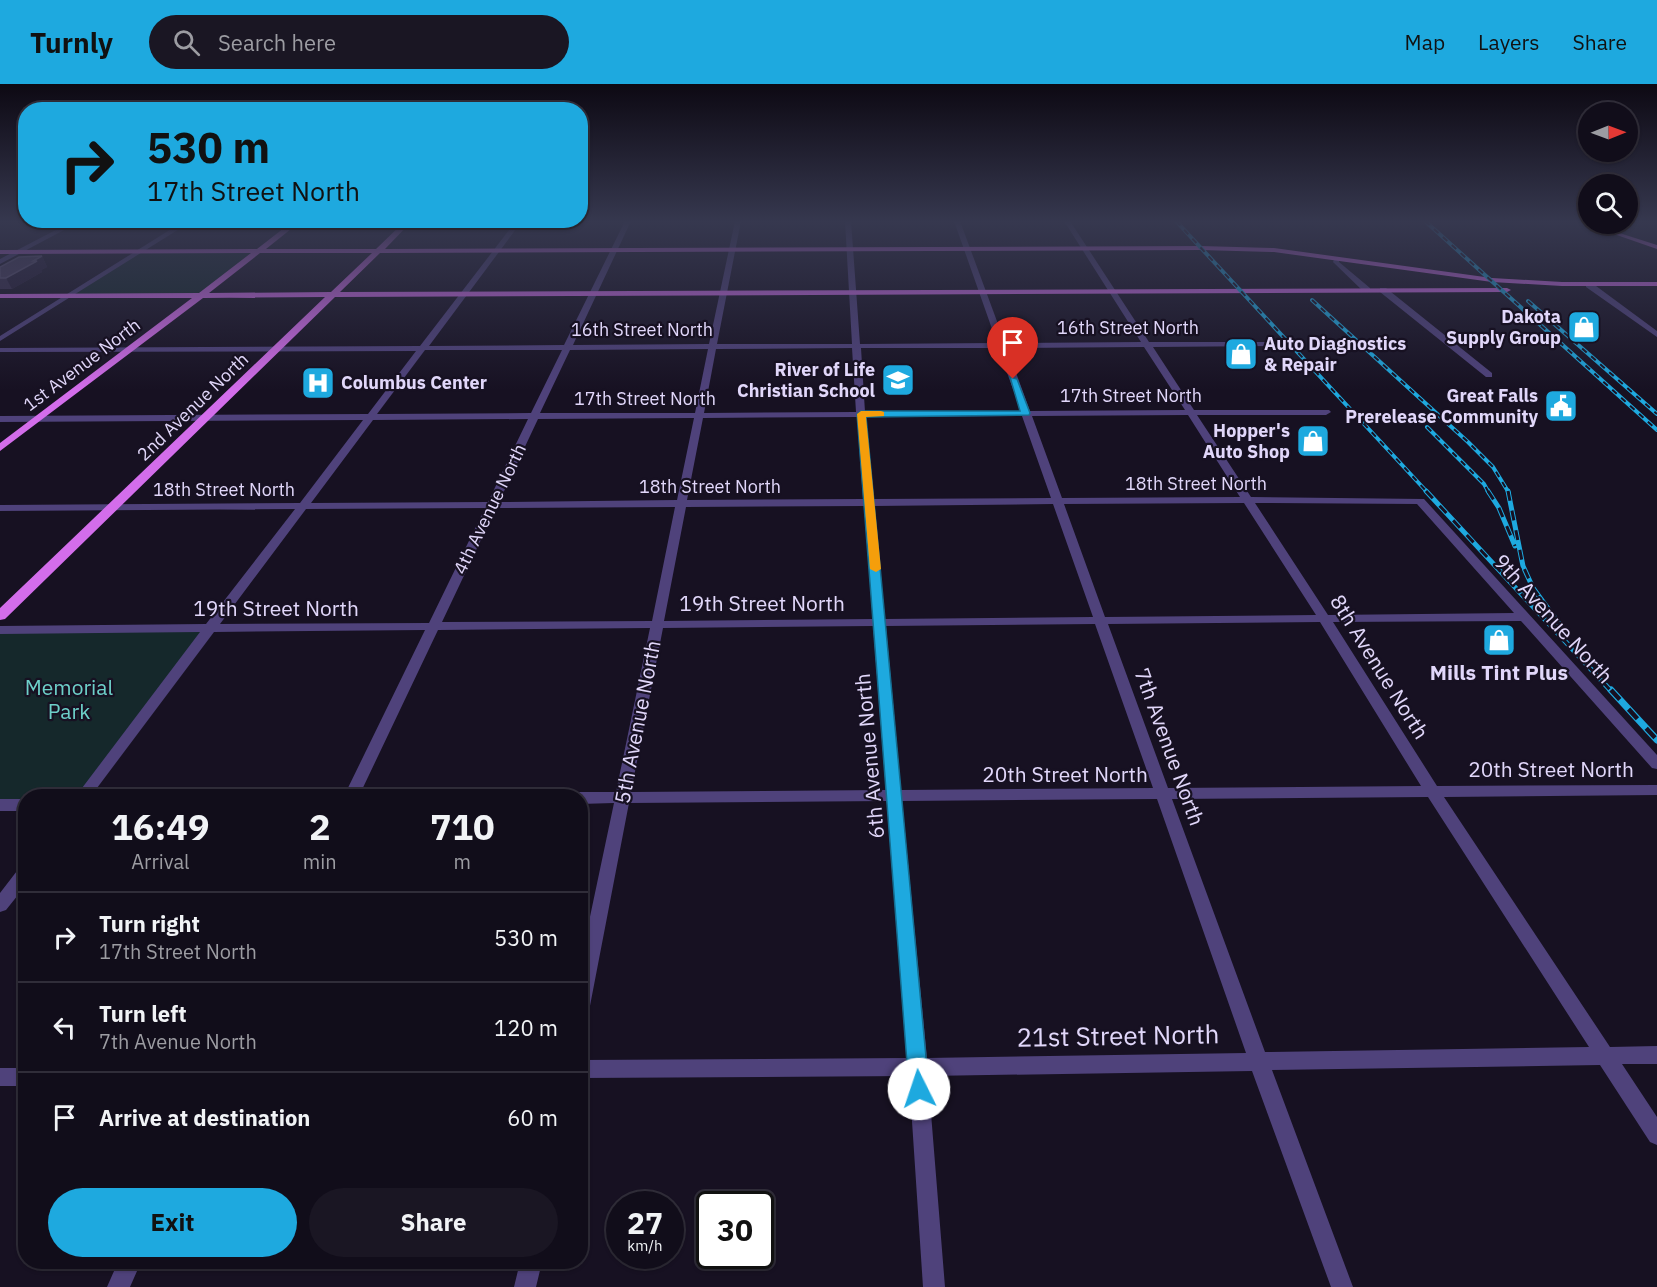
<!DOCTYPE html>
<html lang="en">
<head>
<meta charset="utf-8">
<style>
  body { margin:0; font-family:"IBM Plex Sans",sans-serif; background:#1a1623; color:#f1f3f6; height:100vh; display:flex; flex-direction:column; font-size:22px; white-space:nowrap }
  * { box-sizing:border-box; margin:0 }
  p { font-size:20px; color:#9c9ca2 }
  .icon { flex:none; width:33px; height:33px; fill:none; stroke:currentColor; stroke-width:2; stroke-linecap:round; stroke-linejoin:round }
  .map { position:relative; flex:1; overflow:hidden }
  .sheet { position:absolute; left:18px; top:705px; width:570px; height:480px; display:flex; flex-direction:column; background:#110d1a; border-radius:24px; box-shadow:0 2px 4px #0004,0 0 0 2px #302d39 }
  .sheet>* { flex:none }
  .guide { position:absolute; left:18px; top:18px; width:570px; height:126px; border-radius:24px; box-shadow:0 2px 4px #0004,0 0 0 2px #302d39; background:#1ea9df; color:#111; overflow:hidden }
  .needle { width:39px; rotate:89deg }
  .controls { position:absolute; left:1578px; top:18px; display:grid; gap:12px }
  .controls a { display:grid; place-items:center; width:60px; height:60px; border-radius:50%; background:#110d1a; box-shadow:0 2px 4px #0004,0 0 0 2px #302d39; font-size:30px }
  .speed { position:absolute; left:606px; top:1107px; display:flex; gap:12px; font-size:30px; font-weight:700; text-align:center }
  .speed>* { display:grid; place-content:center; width:78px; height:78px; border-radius:50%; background:#110d1a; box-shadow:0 2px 4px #0004,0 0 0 2px #302d39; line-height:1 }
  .speed small { font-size:15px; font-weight:400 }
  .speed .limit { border:3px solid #111; border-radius:9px; background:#fff; color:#111 }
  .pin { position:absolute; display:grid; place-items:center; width:51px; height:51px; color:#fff; margin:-62px -26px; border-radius:50% 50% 50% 0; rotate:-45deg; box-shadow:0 0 6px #0007 }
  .pin .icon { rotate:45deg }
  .me { position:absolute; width:66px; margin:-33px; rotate:356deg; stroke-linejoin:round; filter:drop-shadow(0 0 4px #0008) }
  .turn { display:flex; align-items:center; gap:21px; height:126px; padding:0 30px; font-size:27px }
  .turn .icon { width:78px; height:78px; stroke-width:2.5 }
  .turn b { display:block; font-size:42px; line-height:51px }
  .eta { display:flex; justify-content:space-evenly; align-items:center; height:102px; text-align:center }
  .eta b { font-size:36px; font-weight:700; line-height:42px }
  .button { display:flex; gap:12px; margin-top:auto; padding:12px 30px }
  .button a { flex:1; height:69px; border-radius:36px; background:#1ea9df; color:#111; font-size:24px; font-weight:700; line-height:69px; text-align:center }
  .button a+a { background:#1a1623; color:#f1f3f6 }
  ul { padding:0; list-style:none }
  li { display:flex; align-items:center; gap:18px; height:90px; padding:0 30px; border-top:2px solid #302d39 }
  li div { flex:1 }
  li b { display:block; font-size:22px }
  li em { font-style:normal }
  header { display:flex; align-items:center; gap:36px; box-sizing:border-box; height:84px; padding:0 30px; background:#1ea9df; color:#111 }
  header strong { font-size:28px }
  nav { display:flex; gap:33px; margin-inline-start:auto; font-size:21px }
  .search { width:420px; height:54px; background:#1a1623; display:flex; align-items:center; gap:15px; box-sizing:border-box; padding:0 21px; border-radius:33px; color:#9c9ca2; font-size:22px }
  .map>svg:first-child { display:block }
  .green { fill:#15282b }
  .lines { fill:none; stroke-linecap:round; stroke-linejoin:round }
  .minor { fill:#4f427b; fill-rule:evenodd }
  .major { fill:#d36deb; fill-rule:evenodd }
  .rail-far2-casing { stroke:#1ea9df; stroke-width:4 }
  .rail-far1-casing { stroke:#1ea9df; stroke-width:5 }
  .rail-casing { stroke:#1ea9df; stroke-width:7 }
  .rail-far2 { stroke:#171122; stroke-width:2; stroke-dasharray:6; stroke-linecap:butt }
  .rail-far1 { stroke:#171122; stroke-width:3; stroke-dasharray:10; stroke-linecap:butt }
  .rail { stroke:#171122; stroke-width:4.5; stroke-dasharray:13; stroke-linecap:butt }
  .wall { fill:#392d4d }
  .shaded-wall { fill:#241a34 }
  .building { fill:#4b3f60; stroke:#625778; stroke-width:1.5 }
  .route { fill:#1ea9df; stroke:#146e91; stroke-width:1.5 }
  .slow { fill:#f59e0b }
  .labels { text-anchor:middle; stroke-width:4.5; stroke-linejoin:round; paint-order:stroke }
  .far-poi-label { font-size:18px; font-weight:bold; fill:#e1d7fa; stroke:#171122; text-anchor:end }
  .far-street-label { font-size:18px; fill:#e1d7fa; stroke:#171122 }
  .street-label { font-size:21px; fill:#e1d7fa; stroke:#171122 }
  .poi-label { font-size:21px; font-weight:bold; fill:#e1d7fa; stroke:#171122 }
  .park-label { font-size:21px; fill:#6dd0c9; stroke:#171122 }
  .near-street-label { font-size:26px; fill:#e1d7fa; stroke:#171122 }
</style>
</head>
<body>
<header>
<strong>Turnly</strong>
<div class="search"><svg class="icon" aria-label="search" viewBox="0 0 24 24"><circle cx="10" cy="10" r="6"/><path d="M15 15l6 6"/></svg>Search here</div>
<nav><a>Map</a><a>Layers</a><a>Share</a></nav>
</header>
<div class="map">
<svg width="1657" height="1203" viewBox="0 0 1657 1203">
  <rect width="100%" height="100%" fill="#171122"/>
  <path class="green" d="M141 167H259L202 211 68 212Z
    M208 545 83 712H26L25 721H0V546Z"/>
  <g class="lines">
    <path class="minor" d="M73 137H81L0 180V175Z
      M184 137H192L0 257V252Z
      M516 137H522L429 262 564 261 625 137H631L573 261 709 260 735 137H741L717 260H852L845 137H851L860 260 997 259 954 137H960L1005 259 1141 258 1064 137H1070L1149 258H1287L1288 260 1284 262 1153 263 1194 326H1329L1331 328 1326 331H1197L1251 413 1424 415 1657 671V685L1652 684 1521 537 1333 538 1437 702 1657 701V711L1444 713 1610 963 1657 962V980H1622L1657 1033V1061L1650 1058 1600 981 1272 986 1353 1203H1331L1252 987 928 992 945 1203H923L909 992 580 994V976L908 974 887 717 629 719 589 927 587 933 580 935V880L614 719 580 720V712H573L580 708H616L650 544 438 546 359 712H344L425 546 214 548 91 712H76L200 548 0 550V542L206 540 295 425 0 427V421L300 419 363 336 0 338V332L368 330 416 267 0 268V264L420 262ZM1144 263 1185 326 1030 327 1007 264ZM852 264 856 328 704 329 716 265ZM861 264H998L1021 327 865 328ZM708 265 695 329H540L570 266ZM425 266H562L531 329 377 330ZM1188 331 1240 413 1062 414 1032 332ZM1022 332 1051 414 874 415 866 333ZM857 333 863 415 687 416 703 334ZM694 334 677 416 499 418 538 335ZM528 335 488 418 311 419 373 336ZM1244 419 1316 531 1105 533 1064 420ZM1255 419 1417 420 1514 529 1328 531ZM1053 420 1093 533 885 535 874 422ZM864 422 873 535 664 537 686 423ZM675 423 652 537 442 538 496 424ZM485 424 429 539 220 540 306 425ZM1320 538 1421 702 1168 704 1108 540ZM1095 540 1153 704 901 706 886 542ZM873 542 886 706 631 708 663 544ZM1428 713 1589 963 1265 968 1172 715ZM1157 715 1246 969 927 974 902 717Z
      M1335 173H1339V178L1370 204V208H1364L1333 178Z
      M1586 199H1592L1657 247V253L1586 203Z
      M1380 204H1386L1492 289V293H1486L1380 208Z
      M0 715H26V727H0Z
      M26 782V801L6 826 0 828V809L20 783Z
      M0 984H26V1002H0Z
      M118 1178H141L130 1203H107Z
      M520 1178H542L536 1203H514Z"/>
    <path class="major" d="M293 137H301L266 165H376L405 137H412L385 165 1201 162 1274 164 1492 194 1562 198H1657V202H1562L1492 198 1274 168 1201 166 380 169 340 208 1507 204 1511 206 1507 208 335 213 5 535 0 536V524L325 213 203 214 0 367V359L192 214H0V210L199 209 251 169 0 170V166L257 165ZM260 169H372L331 208 209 209Z
      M1588 139 1657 161V165L1588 141Z"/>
    <defs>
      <path id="rail-far2" d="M1176 137 1428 409
        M1425 137 1657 346
        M1312 216 1468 358 1493 383 1509 409
        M1528 217 1657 330
        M1427 343 1484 400 1489 409"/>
      <path id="rail-far1" d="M1426 407 1612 608
        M1488 407 1499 424 1515 462
        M1508 407 1523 482 1533 504 1560 541"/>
      <path id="rail" d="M1611 606 1657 656"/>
    </defs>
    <use href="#rail-far2" class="rail-far2-casing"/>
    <use href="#rail-far1" class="rail-far1-casing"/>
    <use href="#rail" class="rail-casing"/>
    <use href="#rail-far2" class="rail-far2"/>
    <use href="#rail-far1" class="rail-far1"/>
    <use href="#rail" class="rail"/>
  </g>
  <path class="wall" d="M42 172 47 183 41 186 42 188 12 205H0V183Z"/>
  <path class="shaded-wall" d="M42 172 47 183 41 186 42 188 12 205 6 194Z"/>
  <path class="building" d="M42 172 33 177H37L6 194H0V183L19 173Z"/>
  <linearGradient id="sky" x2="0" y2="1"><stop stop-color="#0d0913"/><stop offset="0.45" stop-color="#36384f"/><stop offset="1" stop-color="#36384f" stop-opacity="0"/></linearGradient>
  <rect width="1657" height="306" fill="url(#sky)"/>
  <path class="route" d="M1010 293 1017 295 1030 329 1029 331 866 333 929 1005 926 1012 919 1015 912 1012 909 1005 857 330 861 327H1020Z"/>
  <path class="slow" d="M881 327 884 328V332L866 333 881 485 876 488 870 485 857 330 861 327Z"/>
  <defs>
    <symbol id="shop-square" viewBox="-11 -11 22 22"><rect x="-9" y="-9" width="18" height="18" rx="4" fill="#1ea9df" stroke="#171122"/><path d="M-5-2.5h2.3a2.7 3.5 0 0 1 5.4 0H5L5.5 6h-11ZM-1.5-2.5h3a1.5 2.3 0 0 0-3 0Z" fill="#fff"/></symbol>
    <symbol id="school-square" viewBox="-11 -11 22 22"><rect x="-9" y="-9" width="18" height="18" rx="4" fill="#1ea9df" stroke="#171122"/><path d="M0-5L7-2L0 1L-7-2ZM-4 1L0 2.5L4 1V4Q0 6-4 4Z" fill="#fff"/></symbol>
    <symbol id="hospital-square" viewBox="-11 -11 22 22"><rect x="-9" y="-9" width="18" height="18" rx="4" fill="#1ea9df" stroke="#171122"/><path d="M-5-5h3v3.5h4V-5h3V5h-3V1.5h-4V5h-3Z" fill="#fff"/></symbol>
    <symbol id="civic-square" viewBox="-11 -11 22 22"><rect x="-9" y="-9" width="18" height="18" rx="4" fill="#1ea9df" stroke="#171122"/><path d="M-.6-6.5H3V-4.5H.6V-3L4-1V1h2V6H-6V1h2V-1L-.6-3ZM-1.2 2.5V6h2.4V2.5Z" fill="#fff"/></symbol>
  </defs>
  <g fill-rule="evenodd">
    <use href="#shop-square" x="1565" y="224" width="38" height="38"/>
    <use href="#shop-square" x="1222" y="251" width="38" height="38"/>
    <use href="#school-square" x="879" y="277" width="38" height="38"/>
    <use href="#hospital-square" x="299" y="280" width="38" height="38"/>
    <use href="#civic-square" x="1542" y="303" width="38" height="38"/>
    <use href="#shop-square" x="1294" y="338" width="38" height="38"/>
    <use href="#shop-square" x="1480" y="537" width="38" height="38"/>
  </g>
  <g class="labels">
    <g class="far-poi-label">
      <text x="1561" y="239">Dakota<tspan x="1561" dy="21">Supply Group</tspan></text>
      <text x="1264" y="266" text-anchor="start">Auto Diagnostics<tspan x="1264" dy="21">&amp; Repair</tspan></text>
      <text x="875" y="292">River of Life<tspan x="875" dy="21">Christian School</tspan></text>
      <text x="341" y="305" text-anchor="start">Columbus Center</text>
      <text x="1538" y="318">Great Falls<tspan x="1538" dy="21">Prerelease Community</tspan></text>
      <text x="1290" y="353">Hopper's<tspan x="1290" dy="21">Auto Shop</tspan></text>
    </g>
    <g class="far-street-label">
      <text x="1128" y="250">16th Street North</text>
      <text x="642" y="252">16th Street North</text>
      <text transform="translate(82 281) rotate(-37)" y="6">1st Avenue North</text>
      <text x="1131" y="318">17th Street North</text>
      <text x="645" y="321">17th Street North</text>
      <text transform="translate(193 323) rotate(-44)" y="6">2nd Avenue North</text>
      <text x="1196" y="406">18th Street North</text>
      <text x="710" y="409">18th Street North</text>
      <text x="224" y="412">18th Street North</text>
      <text transform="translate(490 425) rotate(-64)" y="6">4th Avenue North</text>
    </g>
    <g class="street-label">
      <text x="762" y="527">19th Street North</text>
      <text x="276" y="532">19th Street North</text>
      <text transform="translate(1553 535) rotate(48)" y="7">9th Avenue North</text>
      <text transform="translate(1379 583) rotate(58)" y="7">8th Avenue North</text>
      <text transform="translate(638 638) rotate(-79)" y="7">5th Avenue North</text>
      <text transform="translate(1169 663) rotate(70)" y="7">7th Avenue North</text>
      <text transform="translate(870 672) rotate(-95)" y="7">6th Avenue North</text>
      <text x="1551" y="693">20th Street North</text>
      <text x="1065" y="698">20th Street North</text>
    </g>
    <g class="poi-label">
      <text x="1499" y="596">Mills Tint Plus</text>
    </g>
    <g class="park-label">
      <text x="69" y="611">Memorial<tspan x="69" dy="24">Park</tspan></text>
    </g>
    <g class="near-street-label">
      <text transform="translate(1118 952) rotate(-1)" y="9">21st Street North</text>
    </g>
  </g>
</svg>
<div class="controls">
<a><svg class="needle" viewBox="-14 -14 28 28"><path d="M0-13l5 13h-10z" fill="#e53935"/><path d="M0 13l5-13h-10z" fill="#9c9ca2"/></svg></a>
<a><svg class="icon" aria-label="search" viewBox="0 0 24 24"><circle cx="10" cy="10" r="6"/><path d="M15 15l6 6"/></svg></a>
</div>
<div class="speed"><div>27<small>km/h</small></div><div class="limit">30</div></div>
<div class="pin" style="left:1013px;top:295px;background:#d93025"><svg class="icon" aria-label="arrive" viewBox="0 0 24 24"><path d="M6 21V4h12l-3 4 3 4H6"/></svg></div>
<svg class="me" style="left:919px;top:1005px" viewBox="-20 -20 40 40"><circle r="19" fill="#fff"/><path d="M0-13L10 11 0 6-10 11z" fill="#1ea9df"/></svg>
<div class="guide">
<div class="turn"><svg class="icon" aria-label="right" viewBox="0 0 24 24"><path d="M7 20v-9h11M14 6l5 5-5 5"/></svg><div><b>530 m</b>17th Street North</div></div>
</div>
<section class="sheet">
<div class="eta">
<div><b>16:49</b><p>Arrival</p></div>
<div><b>2</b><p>min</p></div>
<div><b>710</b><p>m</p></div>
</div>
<ul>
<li><svg class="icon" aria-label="right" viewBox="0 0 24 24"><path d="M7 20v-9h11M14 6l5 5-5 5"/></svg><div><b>Turn right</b><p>17th Street North</p></div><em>530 m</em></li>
<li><svg class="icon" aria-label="left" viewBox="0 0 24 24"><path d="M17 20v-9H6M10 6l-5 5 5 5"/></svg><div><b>Turn left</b><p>7th Avenue North</p></div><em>120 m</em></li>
<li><svg class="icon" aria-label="arrive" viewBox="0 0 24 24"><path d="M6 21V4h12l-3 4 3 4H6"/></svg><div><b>Arrive at destination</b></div><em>60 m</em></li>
</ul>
<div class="button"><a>Exit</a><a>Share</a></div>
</section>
</div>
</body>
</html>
